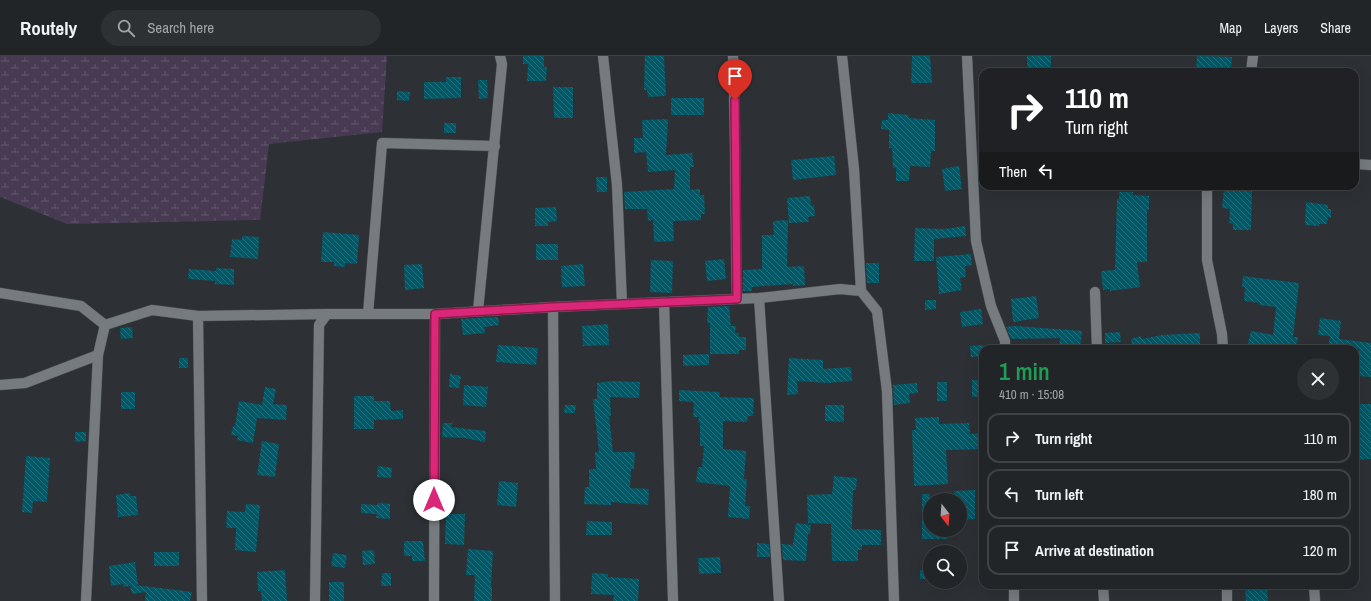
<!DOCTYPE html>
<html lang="en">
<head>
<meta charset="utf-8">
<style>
  body { margin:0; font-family:"Archivo Narrow",sans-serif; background:#2e3134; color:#f1f3f6; height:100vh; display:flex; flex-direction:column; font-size:15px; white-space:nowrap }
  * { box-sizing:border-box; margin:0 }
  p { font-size:13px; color:#a2a5a8 }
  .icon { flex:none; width:22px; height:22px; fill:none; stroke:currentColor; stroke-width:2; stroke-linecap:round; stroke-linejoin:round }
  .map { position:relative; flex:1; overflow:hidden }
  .drawer { position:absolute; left:979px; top:289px; width:380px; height:244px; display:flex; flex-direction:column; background:#222528; border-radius:12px; box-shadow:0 4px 16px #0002,0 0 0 1px #3f4245 }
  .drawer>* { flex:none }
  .top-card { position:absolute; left:979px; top:12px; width:380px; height:122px; border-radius:12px; box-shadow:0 4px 16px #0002,0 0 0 1px #3f4245; background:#202124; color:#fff; overflow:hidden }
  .needle { width:26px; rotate:163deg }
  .buttons { position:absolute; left:923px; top:437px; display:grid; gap:8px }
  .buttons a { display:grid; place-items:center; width:44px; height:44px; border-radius:50%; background:#222528; box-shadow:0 4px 16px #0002,0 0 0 1px #3f4245; font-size:20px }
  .pin { position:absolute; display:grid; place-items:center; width:34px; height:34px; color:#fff; margin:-41px -17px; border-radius:50% 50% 50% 0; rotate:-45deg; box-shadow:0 0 4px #0007 }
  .pin .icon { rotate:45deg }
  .me { position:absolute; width:44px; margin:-22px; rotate:0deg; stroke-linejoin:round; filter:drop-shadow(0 0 3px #0008) }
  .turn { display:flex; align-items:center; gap:14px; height:84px; padding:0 20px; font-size:18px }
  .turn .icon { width:52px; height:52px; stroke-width:2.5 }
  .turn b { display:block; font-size:28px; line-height:34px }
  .then { display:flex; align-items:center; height:38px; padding:0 20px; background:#0003; gap:8px; font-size:15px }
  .round { display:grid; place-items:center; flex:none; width:42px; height:42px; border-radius:21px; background:#2e3134 }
  .headline { display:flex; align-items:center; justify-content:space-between; height:68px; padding:0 20px }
  h1 { font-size:24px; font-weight:600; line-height:30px; color:#1e9e55 }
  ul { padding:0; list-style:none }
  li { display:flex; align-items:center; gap:12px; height:50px; margin:0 8px 6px; padding:0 12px; border:2px solid #3f4245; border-radius:12px }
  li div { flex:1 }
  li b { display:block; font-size:15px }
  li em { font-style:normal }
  header { display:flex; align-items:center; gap:24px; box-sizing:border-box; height:56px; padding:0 20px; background:#222528; border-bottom:1px solid #3f4245 }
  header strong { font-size:19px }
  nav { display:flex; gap:22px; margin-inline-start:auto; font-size:14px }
  .search { width:280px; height:36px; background:#2e3134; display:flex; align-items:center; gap:10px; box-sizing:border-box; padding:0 14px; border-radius:22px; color:#a2a5a8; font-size:15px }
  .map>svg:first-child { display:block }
  .wetland { fill:url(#wetland-marsh) }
  .building { fill:url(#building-back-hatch) }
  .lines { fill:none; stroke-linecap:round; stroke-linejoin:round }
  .minor-casing { stroke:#4c5053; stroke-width:11 }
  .minor { stroke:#767b80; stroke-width:10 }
  .route-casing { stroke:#8e194d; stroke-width:10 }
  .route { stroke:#db2777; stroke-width:7 }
</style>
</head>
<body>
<header>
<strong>Routely</strong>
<div class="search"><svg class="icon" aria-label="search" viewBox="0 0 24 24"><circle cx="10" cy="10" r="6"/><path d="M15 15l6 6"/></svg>Search here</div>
<nav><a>Map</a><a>Layers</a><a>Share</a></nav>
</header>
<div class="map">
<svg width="1371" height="545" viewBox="0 0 1371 545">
  <defs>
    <pattern id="wetland-marsh" width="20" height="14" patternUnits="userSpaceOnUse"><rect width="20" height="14" fill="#483a53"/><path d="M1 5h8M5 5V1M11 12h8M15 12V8" fill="none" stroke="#62576c"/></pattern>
    <pattern id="building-back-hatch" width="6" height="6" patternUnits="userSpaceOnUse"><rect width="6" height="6" fill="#015867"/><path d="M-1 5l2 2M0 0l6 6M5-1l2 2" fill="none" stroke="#26707d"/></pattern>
  </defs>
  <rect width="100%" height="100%" fill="#2d3135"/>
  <path class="wetland" d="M0 0H387L382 76 269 88 260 164 67 168 0 141Z"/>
  <path class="building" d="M523 0H544V11H547L546 25H527L528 8H523Z
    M645 0H664L666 40 648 41 647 34H644Z
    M912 0H930L932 27H911Z
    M1027 0H1051V15L1027 14Z
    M1197 0 1232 1 1231 13 1227 12 1226 16 1196 15Z
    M446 21H461V42L424 43V26H446Z
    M478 24H487L488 42 479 43Z
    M553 31H573V62H554Z
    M397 35 410 36 409 45 397 44Z
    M671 42H704V59H671Z
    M888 57 909 59 908 62 935 64V95H931L930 111 910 110 909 125H896V112H893L892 92H889V74L881 73 882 64H888Z
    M668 63 666 99 692 97 694 111H690V134L700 133V139H704L705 158H701V164L673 165 674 185 654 186 653 164 648 165 647 153H625L624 136 674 133 675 114 648 116 646 96 634 97V82H643L642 64Z
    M444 67H456V77H444Z
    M834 100 836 119 793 124 791 104Z
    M959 110 962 133 945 135 942 113Z
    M596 121H607V136H597Z
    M1224 133 1252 135 1251 174H1233V168L1229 167 1230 153 1222 152Z
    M1119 136H1133V139L1149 140V154H1147V206H1137L1140 231 1110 235V233L1103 234 1101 215 1115 214 1117 143H1119Z
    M810 140 811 150 814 149 815 160 808 161 809 166 789 167 787 142Z
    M1306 146 1328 149V153H1331V162L1328 161 1327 168H1319V170L1305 169Z
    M556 151 557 165 548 166V170H535V152Z
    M788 164 787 211 804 210 805 229 793 230V228L752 231V235H743V214L762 213V179H774L773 165Z
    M965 170 966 180 934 183V205H914L915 172 944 173Z
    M323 176 359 179 357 208 345 207V211L334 210V206H321Z
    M242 180 259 181 258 203 230 201 232 183 242 184Z
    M536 188H558V204H536Z
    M971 198 972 209 965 210 966 221 960 222 962 234 939 238 936 201Z
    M724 203 726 223 707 225 705 205Z
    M651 204 673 205 672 237 650 236Z
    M866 207H879V227H867Z
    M422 208 424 232 405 234 404 209Z
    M583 208 585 230 562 231 561 210Z
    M216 212 234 213V229L215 228V225L188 223 189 213 216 215Z
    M1243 220 1299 227 1293 281H1298L1296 293H1256L1247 291 1251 275 1273 279 1276 251 1259 249 1260 247 1244 245 1245 231H1242Z
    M1036 240 1039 262 1013 266 1011 243Z
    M925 244H936V253L925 254Z
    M729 250 731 270H736L735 277H739V281H746V294H739V298H710V267H707L708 251Z
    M981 253 983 268 962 271 960 256Z
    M498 261 499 269 484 271 485 277 463 279 461 263Z
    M1320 262 1341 265 1339 283 1371 287V321L1358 320 1359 293H1328L1330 280 1318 279Z
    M608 268 609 289 583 290 582 270Z
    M1016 270 1082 275 1080 293 1059 292 1060 282 1011 283 1006 271Z
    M132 271 133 282 121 283 120 272Z
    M1120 276 1121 286 1105 287V277Z
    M1200 277V293H1133L1131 283 1141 280 1142 283 1162 279Z
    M498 289 538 292 536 309 496 306Z
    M983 289V300L971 301 970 290Z
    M709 298V309L683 310V299Z
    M179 302H188V312H179Z
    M789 302 823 304V313L851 311 852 325 828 327 797 325 798 338 787 339Z
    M450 318 461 320 459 332 449 331Z
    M972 324H983V340L972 341Z
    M612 325 640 326 639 342 610 341 611 360H609L613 396H635L634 413H631L630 432 649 433 648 449 611 446V449L584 448 585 431H589V413H596L595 396H599L593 343H597V327Z
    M937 326H947V345H937Z
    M917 327 918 337 909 338 910 347 894 349 893 329Z
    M464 329 488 331 486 351 463 349Z
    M265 331 276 333 273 348 287 349 286 364 257 362 253 387 237 384 238 380 231 379 233 370H235L239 345 262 349Z
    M679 334 720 336 719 341 754 342 753 360H748L747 366 723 365V393L746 395 744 423H747L745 450H750L749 463 728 461 730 430 696 426 698 411H702L704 390H700V367L698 366 699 361H693L694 346 679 345Z
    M121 336H135V353H121Z
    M354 340H374V345H390L391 355 403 354V363L374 364V373H354Z
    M1355 348H1371V403L1355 404Z
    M565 349H576L575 357H564Z
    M825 349H844V366L825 365Z
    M939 361V368L969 367 970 378 983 377V393L946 394 948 428 914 430 912 374H916L915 362Z
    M443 367H452L451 371 486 375 485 386 464 382 442 381Z
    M75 376H86V385L75 386Z
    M262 385 279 388 275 421 257 419Z
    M26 400 50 402 47 446 33 445 32 457 22 456Z
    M378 410 392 412 391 422 377 421Z
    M834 420 857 422 856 434H853L852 473 881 474V489H862V494H858V505H832L831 468 808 467 807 439 832 438Z
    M499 425 518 427 516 451 497 449Z
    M975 434V463L960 464V444H954V435Z
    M130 437V440H136L138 459 118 461 116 439Z
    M922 438H930V474H948V483H922Z
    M377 447 390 448V463L376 462 377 458 361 457V448L377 449Z
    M246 448 260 449 256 496 235 494 236 472H226L227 455 245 456Z
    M446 458H465L464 489 445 488Z
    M587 465 612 466V479H586Z
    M796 467 811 469 810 478H808L806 505 783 504 782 488 793 489Z
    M404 485H423L425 505H412V500H404Z
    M757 487 769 488 770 501H757Z
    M468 493 493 495 491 530H492V545H474L475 519H466Z
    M374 494 375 508 363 509 362 495Z
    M154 496H179V510H154Z
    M333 497 347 499 345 512 331 510Z
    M720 501 721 517 699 518 698 502Z
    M135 506 138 529H135L192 536 190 545H145L146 536 132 538 130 530 123 531V528L111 530 109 510Z
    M285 514 287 545H262L261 535H258L257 516Z
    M920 514H930V523H920Z
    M382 517H391V530H381Z
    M592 517 608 518V521L639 523 638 545H613L614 539 591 538Z
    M329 526H344V545H329Z
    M1267 532 1268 545H1246L1245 534Z"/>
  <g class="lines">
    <defs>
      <path id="minor" d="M603 0 617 129 622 248
        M733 0C736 81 735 162 737 243
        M842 0 854 113 861 235
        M967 0 976 185 991 250 1005 285V293
        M1251 16 1253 0
        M1355 108 1371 109
        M1207 130V204L1222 278 1223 293
        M1095 236 1097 293
        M0 237 81 250 105 269
        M759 242 779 545
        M664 246 673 545
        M553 251 555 545
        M478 255 502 8 500 0
        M368 258 382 87 495 90
        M198 260 202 545
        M0 329 25 327 98 299 105 269 152 254 198 260 327 258
        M1014 529V545
        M1103 529 1104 545
        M1227 529V545
        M1314 529 1315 545
        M86 545 98 299
        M315 545 319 269 327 258H435L553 251 759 242 840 233 861 235 877 255 887 335 894 545
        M434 545 435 258"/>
    </defs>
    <use href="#minor" class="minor-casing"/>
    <use href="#minor" class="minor"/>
  </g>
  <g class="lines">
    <defs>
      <path id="route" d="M434 444 435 258 553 251 737 243 735 44"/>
    </defs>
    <use href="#route" class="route-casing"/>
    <use href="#route" class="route"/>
  </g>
</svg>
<div class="buttons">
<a><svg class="needle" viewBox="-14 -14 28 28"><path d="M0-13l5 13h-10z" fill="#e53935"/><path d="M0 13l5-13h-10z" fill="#a2a5a8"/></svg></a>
<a><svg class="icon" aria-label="search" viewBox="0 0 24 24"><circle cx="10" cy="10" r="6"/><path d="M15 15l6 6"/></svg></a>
</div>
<div class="pin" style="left:735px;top:44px;background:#d93025"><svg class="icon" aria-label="arrive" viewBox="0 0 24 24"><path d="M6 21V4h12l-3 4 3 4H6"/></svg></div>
<svg class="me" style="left:434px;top:444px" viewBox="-20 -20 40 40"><circle r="19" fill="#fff"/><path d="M0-13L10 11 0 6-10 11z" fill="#db2777"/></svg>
<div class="top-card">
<div class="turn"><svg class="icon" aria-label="right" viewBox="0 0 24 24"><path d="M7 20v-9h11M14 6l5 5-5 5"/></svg><div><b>110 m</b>Turn right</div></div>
<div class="then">Then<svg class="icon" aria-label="left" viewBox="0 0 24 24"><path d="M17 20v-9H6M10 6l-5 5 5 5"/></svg></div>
</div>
<section class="drawer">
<div class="headline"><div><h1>1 min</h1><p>410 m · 15:08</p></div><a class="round"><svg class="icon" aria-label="close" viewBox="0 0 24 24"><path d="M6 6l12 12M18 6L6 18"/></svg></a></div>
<ul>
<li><svg class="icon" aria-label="right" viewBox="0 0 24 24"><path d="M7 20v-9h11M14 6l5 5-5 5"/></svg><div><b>Turn right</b></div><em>110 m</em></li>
<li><svg class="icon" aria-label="left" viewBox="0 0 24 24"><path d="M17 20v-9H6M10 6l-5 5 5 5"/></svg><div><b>Turn left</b></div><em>180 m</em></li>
<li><svg class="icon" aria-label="arrive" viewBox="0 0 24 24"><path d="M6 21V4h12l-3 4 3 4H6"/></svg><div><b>Arrive at destination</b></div><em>120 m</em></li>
</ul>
</section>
</div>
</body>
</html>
